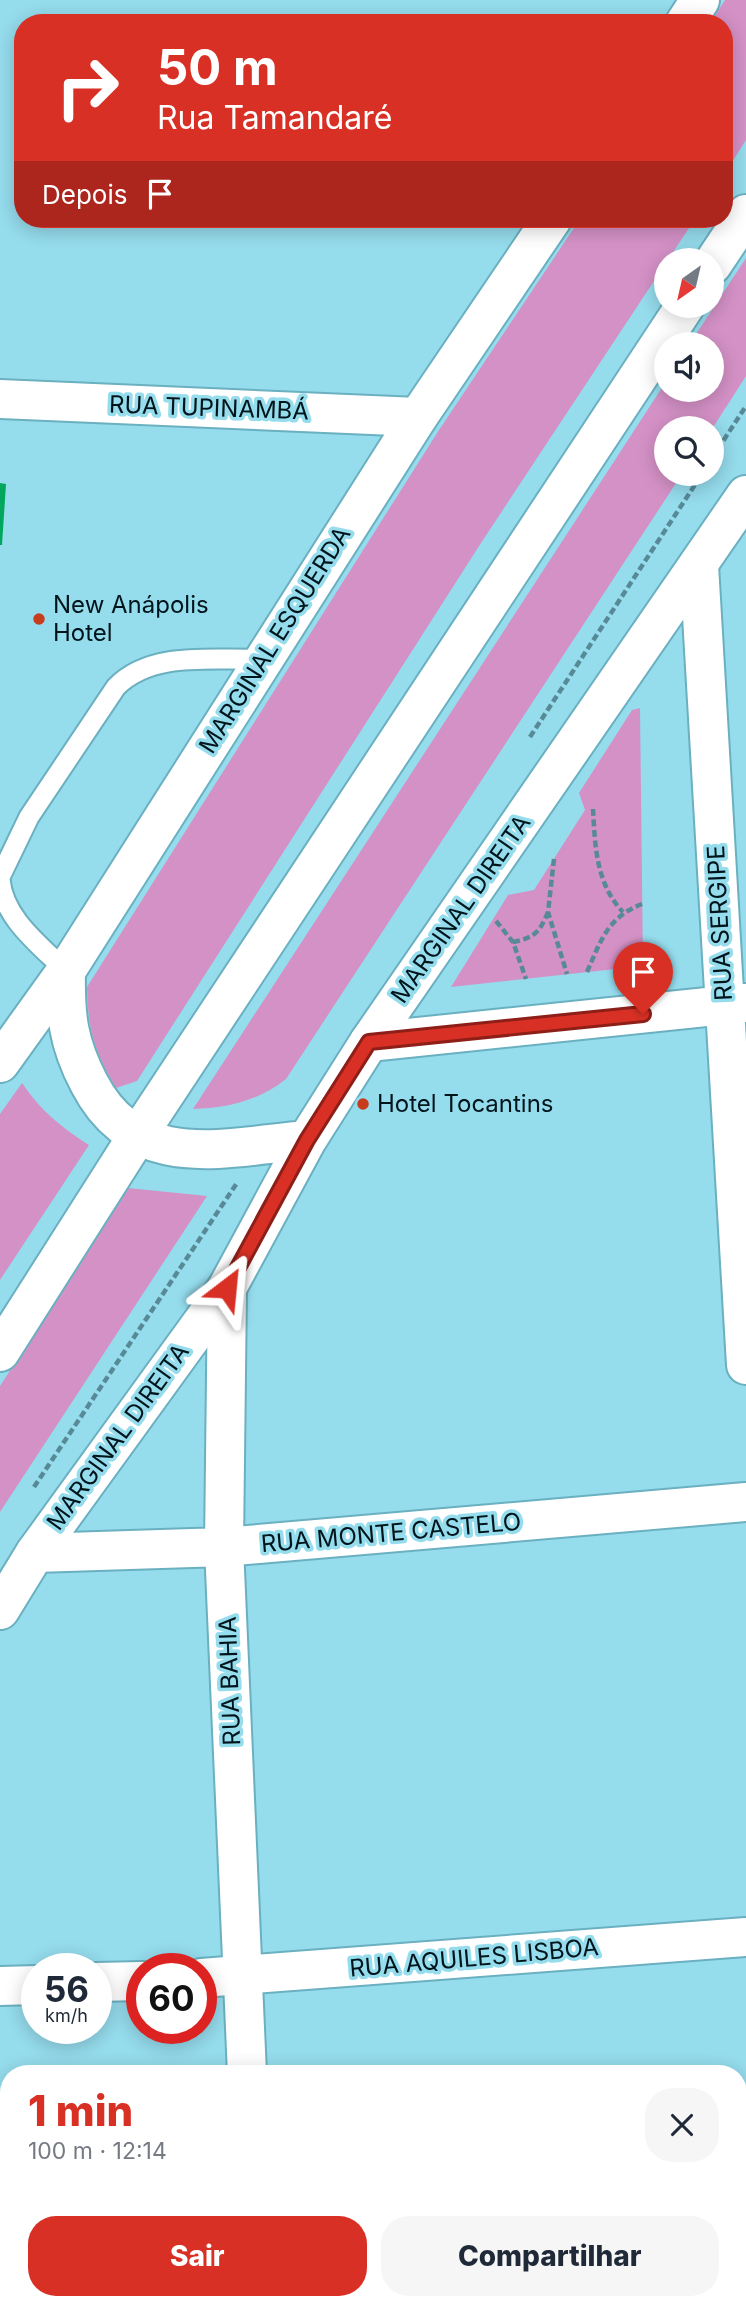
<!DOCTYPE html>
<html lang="pt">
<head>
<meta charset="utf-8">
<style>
  body { margin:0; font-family:Inter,sans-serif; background:#f6f6f7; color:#1f2937; height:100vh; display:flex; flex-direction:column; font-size:26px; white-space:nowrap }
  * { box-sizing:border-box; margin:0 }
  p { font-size:23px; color:#747a83 }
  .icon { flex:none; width:38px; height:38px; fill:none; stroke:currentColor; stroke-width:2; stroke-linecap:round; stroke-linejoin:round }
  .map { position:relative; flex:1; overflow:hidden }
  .sheet { position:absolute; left:0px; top:2065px; width:747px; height:245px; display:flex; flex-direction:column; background:#fff; border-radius:28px 28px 0 0; box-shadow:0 4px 18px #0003 }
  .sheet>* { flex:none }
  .banner { position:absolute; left:14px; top:14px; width:719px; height:214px; border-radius:28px; box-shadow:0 4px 18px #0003; background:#d93025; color:#fff; overflow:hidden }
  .needle { width:46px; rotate:214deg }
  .controls { position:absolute; left:654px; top:248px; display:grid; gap:14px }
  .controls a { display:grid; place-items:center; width:70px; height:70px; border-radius:50%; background:#fff; box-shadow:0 4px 18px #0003; font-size:35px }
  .speed { position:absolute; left:21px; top:1953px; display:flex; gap:14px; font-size:35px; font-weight:700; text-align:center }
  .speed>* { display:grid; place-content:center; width:91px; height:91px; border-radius:50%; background:#fff; box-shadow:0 4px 18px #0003; line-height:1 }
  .speed small { font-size:18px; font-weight:400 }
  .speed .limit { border:10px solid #d22; background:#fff; color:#111 }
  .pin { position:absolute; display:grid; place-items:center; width:60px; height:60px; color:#fff; margin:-72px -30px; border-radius:50% 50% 50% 0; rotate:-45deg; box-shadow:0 0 7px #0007 }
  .pin .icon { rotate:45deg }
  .me { position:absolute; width:77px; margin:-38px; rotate:29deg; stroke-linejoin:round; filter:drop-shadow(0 0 5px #0008) }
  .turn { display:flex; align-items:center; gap:24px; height:147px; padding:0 28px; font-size:32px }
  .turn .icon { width:91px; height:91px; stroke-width:2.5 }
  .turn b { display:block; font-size:49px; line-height:60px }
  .then { display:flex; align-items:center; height:66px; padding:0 28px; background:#0003; gap:14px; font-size:26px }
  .round { display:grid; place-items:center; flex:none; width:74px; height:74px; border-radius:28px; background:#f6f6f7 }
  .head { display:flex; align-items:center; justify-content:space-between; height:119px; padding:0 28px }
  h1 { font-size:42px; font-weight:800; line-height:52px; color:#d93025 }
  .primary-button { display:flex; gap:14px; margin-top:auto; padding:14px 28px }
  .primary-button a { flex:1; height:80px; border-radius:28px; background:#d93025; color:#fff; font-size:28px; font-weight:800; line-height:80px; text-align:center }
  .primary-button a+a { background:#f6f6f7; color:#1f2937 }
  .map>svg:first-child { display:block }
  .green { fill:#d491c6 }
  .water { fill:#00a75d }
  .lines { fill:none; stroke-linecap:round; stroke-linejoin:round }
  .service-casing { stroke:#6ab0c0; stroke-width:23 }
  .minor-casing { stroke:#6ab0c0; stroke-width:42 }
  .tertiary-casing { stroke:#6ab0c0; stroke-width:42 }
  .primary-casing { stroke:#6ab0c0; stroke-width:42 }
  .trunk-casing { stroke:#6ab0c0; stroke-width:42 }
  .path { stroke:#578a96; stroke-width:4.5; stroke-dasharray:7 3.5; stroke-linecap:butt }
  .service { stroke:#fff; stroke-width:19 }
  .minor { stroke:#fff; stroke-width:38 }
  .tertiary { stroke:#fff; stroke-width:38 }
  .primary { stroke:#fff; stroke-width:38 }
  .trunk { stroke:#fff; stroke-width:38 }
  .route-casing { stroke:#8d1f18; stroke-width:18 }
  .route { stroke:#d93025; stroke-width:12 }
  .poi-dot { fill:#c73d1c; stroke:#95dced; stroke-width:2.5 }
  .labels { text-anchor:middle; stroke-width:7; stroke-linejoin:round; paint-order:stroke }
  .street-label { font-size:24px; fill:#00151b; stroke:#95dced }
  .poi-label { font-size:24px; fill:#00151b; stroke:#95dced; text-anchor:start }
</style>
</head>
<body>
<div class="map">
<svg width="746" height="2310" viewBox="0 0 746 2310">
  <rect width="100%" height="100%" fill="#95dced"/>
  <path class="green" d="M725 0H746V140L725 173 724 23H710Z
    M580 219H695L481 543 137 1081 116 1088C94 1051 88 1030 87 987L439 430Z
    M746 258V376L712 429H667V474H682L286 1079C258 1101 228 1108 193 1109L667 380V390H712V345H689Z
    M640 708 643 966 451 987 508 895 534 890 585 810 579 793 632 710Z
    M22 1083C41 1111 61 1127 89 1145L0 1280V1114Z
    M128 1188 207 1196 0 1512V1386Z"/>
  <path class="water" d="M0 483 6 484 2 545H0Z"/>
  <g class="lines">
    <defs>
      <path id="service" d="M0 877 29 817 116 687C152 650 215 661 263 659
        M0 879C3 918 40 945 66 971"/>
      <path id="minor" d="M369 1042 746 1003
        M227 1288 224 1547 247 2074
        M35 1553 224 1547 746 1502
        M262 2301V2310"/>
      <path id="tertiary" d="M0 399 418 417
        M699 565 746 1365
        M201 1978 746 1937
        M96 1982 142 1981
        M0 1986 37 1985"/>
      <path id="primary" d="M685 23 700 0
        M66 971C65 1015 68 1043 89 1083 136 1174 224 1147 307 1140
        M0 1063 66 971 418 417 552 219
        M0 1610 35 1553 227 1288 307 1140 369 1042 746 495"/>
      <path id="trunk" d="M712 265 746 214
        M0 1352 136 1138 685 306"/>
    </defs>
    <use href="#service" class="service-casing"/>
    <use href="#minor" class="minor-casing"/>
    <use href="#tertiary" class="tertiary-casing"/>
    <use href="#primary" class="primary-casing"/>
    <use href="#trunk" class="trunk-casing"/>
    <path class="path" d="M712 458 746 406
      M530 737 702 474
      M593 809C595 846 596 884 623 912
      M554 859 548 912 567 974
      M496 921 513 942 526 979
      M513 942C534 938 540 932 548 912
      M587 972C601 940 608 917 642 904
      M34 1487 237 1183"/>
    <use href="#service" class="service"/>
    <use href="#minor" class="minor"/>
    <use href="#tertiary" class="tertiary"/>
    <use href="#primary" class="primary"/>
    <use href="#trunk" class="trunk"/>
  </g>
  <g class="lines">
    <defs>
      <path id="route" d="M227 1288 307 1140 369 1042 643 1014"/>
    </defs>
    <use href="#route" class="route-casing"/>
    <use href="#route" class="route"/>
  </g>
  <g class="poi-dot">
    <circle cx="39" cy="619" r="7"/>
    <circle cx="363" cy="1104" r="7"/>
  </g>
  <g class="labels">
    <g class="street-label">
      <text transform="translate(209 408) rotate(2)" y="8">RUA TUPINAMBÁ</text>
      <text transform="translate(275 640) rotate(-58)" y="8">MARGINAL ESQUERDA</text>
      <text transform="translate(461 909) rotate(-55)" y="8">MARGINAL DIREITA</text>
      <text transform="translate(720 923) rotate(-93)" y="8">RUA SERGIPE</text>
      <text transform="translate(118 1437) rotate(-54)" y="8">MARGINAL DIREITA</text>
      <text transform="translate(391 1533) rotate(-5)" y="8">RUA MONTE CASTELO</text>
      <text transform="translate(230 1681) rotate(-92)" y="8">RUA BAHIA</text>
      <text transform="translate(474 1958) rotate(-5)" y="8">RUA AQUILES LISBOA</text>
    </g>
    <g class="poi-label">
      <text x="53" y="613">New Anápolis<tspan x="53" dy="28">Hotel</tspan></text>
      <text x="377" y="1112">Hotel Tocantins</text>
    </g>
  </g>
</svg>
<div class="controls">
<a><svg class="needle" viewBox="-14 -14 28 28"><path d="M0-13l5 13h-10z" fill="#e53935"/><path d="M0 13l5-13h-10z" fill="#747a83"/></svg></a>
<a><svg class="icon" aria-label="sound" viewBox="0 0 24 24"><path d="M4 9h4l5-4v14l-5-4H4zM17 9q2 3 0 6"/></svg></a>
<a><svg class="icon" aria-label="search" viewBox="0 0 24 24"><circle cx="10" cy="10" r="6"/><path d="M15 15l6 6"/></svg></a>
</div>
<div class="speed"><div>56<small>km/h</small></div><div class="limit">60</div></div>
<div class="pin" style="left:643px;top:1014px;background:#d93025"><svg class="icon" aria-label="arrive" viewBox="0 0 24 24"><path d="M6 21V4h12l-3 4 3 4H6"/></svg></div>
<svg class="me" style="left:227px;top:1288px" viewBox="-20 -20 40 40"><path d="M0-17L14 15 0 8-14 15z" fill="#d93025" stroke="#fff" stroke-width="4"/></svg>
<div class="banner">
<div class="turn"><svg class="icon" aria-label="right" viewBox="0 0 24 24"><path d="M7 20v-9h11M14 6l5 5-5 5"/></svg><div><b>50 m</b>Rua Tamandaré</div></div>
<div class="then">Depois<svg class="icon" aria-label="arrive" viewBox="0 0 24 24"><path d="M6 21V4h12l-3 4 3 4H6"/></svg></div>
</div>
<section class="sheet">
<div class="head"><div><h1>1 min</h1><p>100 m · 12:14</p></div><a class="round"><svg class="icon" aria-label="close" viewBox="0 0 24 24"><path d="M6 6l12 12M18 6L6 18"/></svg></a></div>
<div class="primary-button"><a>Sair</a><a>Compartilhar</a></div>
</section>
</div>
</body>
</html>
